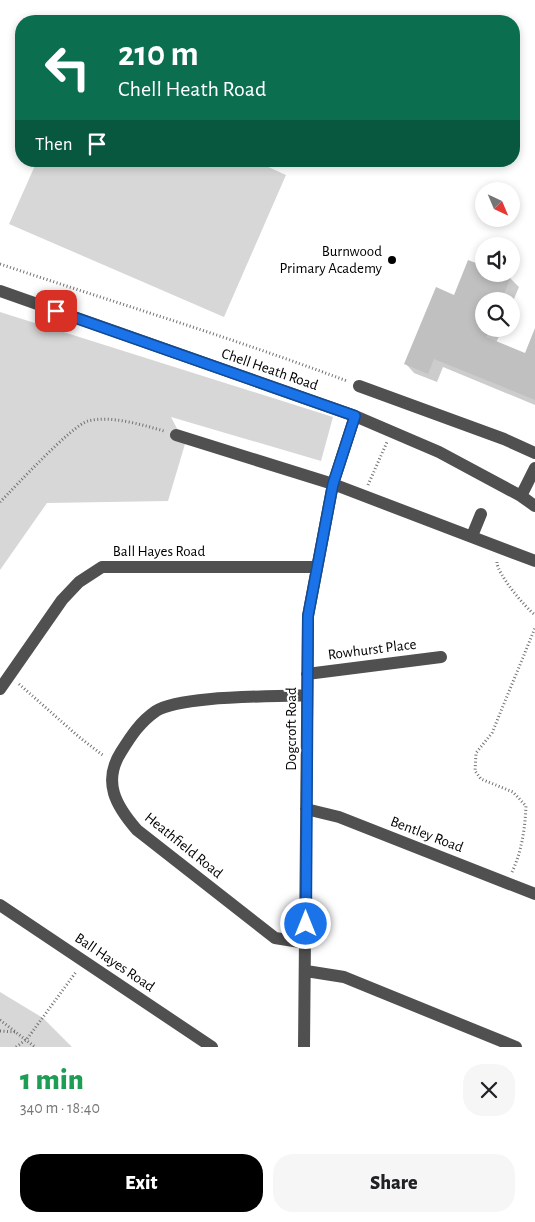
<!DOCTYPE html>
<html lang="en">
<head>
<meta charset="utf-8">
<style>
  body { margin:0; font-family:"Alegreya Sans",sans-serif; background:#f6f6f6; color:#202124; height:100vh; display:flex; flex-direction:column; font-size:19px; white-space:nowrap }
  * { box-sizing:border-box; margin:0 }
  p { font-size:16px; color:#757577 }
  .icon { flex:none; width:28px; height:28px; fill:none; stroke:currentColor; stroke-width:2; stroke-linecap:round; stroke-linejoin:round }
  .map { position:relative; height:1047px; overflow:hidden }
  .drawer { display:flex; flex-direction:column; background:#fff; flex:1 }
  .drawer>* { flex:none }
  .hud { position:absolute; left:15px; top:15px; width:505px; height:152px; border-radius:20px; box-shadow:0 2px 8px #0003; background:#0b6e4f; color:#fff; overflow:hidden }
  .needle { width:32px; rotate:136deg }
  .controls { position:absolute; left:475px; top:182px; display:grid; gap:10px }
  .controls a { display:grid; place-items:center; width:45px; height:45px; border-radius:50%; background:#fff; box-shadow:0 2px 8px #0003; font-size:25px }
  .pin { position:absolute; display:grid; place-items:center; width:42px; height:42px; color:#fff; margin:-21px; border-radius:10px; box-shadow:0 2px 8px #0006 }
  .me { position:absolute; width:55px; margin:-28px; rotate:0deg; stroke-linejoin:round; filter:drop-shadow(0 0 4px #0008) }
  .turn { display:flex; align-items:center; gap:18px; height:105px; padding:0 20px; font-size:22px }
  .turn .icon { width:65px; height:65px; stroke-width:2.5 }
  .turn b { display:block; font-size:35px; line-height:42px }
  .then { display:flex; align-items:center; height:48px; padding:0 20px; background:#0003; gap:10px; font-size:19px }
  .round { display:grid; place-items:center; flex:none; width:52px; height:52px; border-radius:20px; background:#f6f6f6 }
  .summary { display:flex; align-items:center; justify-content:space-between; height:85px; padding:0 20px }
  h1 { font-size:30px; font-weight:800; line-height:38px; color:#1e9e55 }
  .button { display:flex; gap:10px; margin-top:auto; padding:10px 20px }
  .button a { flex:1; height:58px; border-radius:20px; background:#000; color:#fff; font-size:20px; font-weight:800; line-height:58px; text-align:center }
  .button a+a { background:#f6f6f6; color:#202124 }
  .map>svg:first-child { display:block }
  .green { fill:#d7d7d7 }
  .shadow { fill:#0003 }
  .building { fill:#c0c0c0 }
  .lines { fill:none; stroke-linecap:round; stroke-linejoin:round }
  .path { stroke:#727272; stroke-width:3; stroke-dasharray:1 2.5; stroke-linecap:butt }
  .minor { stroke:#505050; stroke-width:12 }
  .route-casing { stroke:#114b97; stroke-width:12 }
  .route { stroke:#1a73e8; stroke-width:9 }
  .poi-dot { fill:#000; stroke:#fff; stroke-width:2 }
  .labels { text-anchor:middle; stroke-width:4.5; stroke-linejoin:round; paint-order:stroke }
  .poi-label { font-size:15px; fill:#000; stroke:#fff; text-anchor:end }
  .street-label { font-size:15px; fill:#000; stroke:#fff }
</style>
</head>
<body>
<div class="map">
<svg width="535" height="1047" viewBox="0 0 535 1047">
  <rect width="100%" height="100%" fill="#fff"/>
  <path class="green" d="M37 161H255L286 175 224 317 9 224Z
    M0 312 333 417 321 461 171 417 185 444 168 501 47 503 0 570Z
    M0 992 43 1018 72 1047H0Z"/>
  <path class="shadow" d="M484 274H499L510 278 519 287 511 306V301H484V329H502L496 343 525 355 535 331V405L443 367 437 382 414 373 406 364 454 296Z"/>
  <path class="building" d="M468 260 484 266V274H502L511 277 501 301H484V329H490L486 337 525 353 535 328V400L434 359 428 374 404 364 436 287 454 295Z"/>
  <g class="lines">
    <path class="path" d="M0 264C116 303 233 338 347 381
      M368 485 387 442
      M0 502C16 486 71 426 88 421 110 415 143 425 164 431
      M497 562C497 574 525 607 535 615
      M19 684 79 737 104 756
      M512 872C522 851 525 828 526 806L513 792 481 779 475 771 476 753 492 733 535 628
      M0 1020 35 1047
      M0 1031 17 1032
      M16 1047 27 1039 76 972"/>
    <path class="minor" d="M0 291 355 416 439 452 521 496 535 506
      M359 386 504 439 535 453
      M176 435 333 484 535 561
      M521 496 535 468
      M472 536 481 514
      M307 674 441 657
      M0 689 62 600 79 582 102 567H317
      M306 809 339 817 535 894
      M0 905 212 1047
      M306 943 275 938 137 830C116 806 102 782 121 752 131 736 140 722 156 711 181 695 273 697 307 695
      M306 971 344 977 516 1047
      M304 1047 308 616 333 484 355 416"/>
  </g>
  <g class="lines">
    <defs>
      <path id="route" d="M56 311 355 416 333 484 308 616 306 924"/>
    </defs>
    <use href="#route" class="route-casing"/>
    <use href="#route" class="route"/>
  </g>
  <circle class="poi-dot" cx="392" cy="260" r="5"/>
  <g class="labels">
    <g class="poi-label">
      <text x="382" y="256">Burnwood<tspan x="382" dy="17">Primary Academy</tspan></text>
    </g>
    <g class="street-label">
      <text transform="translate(270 369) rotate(19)" y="5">Chell Heath Road</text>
      <text x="159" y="556">Ball Hayes Road</text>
      <text transform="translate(372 649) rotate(-7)" y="5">Rowhurst Place</text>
      <text transform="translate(291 729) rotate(-90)" y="5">Dogcroft Road</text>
      <text transform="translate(427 834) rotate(21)" y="5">Bentley Road</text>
      <text transform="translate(184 845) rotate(39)" y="5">Heathfield Road</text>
      <text transform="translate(115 962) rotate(34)" y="5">Ball Hayes Road</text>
    </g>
  </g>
</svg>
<div class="controls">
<a><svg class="needle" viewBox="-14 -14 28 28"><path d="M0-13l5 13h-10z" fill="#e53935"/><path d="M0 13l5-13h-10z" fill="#757577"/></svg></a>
<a><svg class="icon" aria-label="sound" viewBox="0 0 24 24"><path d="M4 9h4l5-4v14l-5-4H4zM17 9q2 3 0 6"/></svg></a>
<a><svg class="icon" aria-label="search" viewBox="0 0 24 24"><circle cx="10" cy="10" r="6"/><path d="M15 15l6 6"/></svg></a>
</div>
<div class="pin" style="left:56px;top:311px;background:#d93025"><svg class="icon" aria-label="arrive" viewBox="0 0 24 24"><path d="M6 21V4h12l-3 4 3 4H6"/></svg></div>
<svg class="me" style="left:306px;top:924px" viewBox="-20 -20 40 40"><circle r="17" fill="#1a73e8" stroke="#fff" stroke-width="3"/><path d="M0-11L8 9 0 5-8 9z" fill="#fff"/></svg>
<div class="hud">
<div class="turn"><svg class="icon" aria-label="left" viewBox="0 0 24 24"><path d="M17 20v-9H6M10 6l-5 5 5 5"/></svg><div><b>210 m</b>Chell Heath Road</div></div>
<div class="then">Then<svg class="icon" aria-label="arrive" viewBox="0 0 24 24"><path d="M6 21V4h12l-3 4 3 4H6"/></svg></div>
</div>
</div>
<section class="drawer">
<div class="summary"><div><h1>1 min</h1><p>340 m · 18:40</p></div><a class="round"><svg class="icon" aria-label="close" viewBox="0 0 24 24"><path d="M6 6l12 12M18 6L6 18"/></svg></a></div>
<div class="button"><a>Exit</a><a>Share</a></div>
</section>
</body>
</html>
